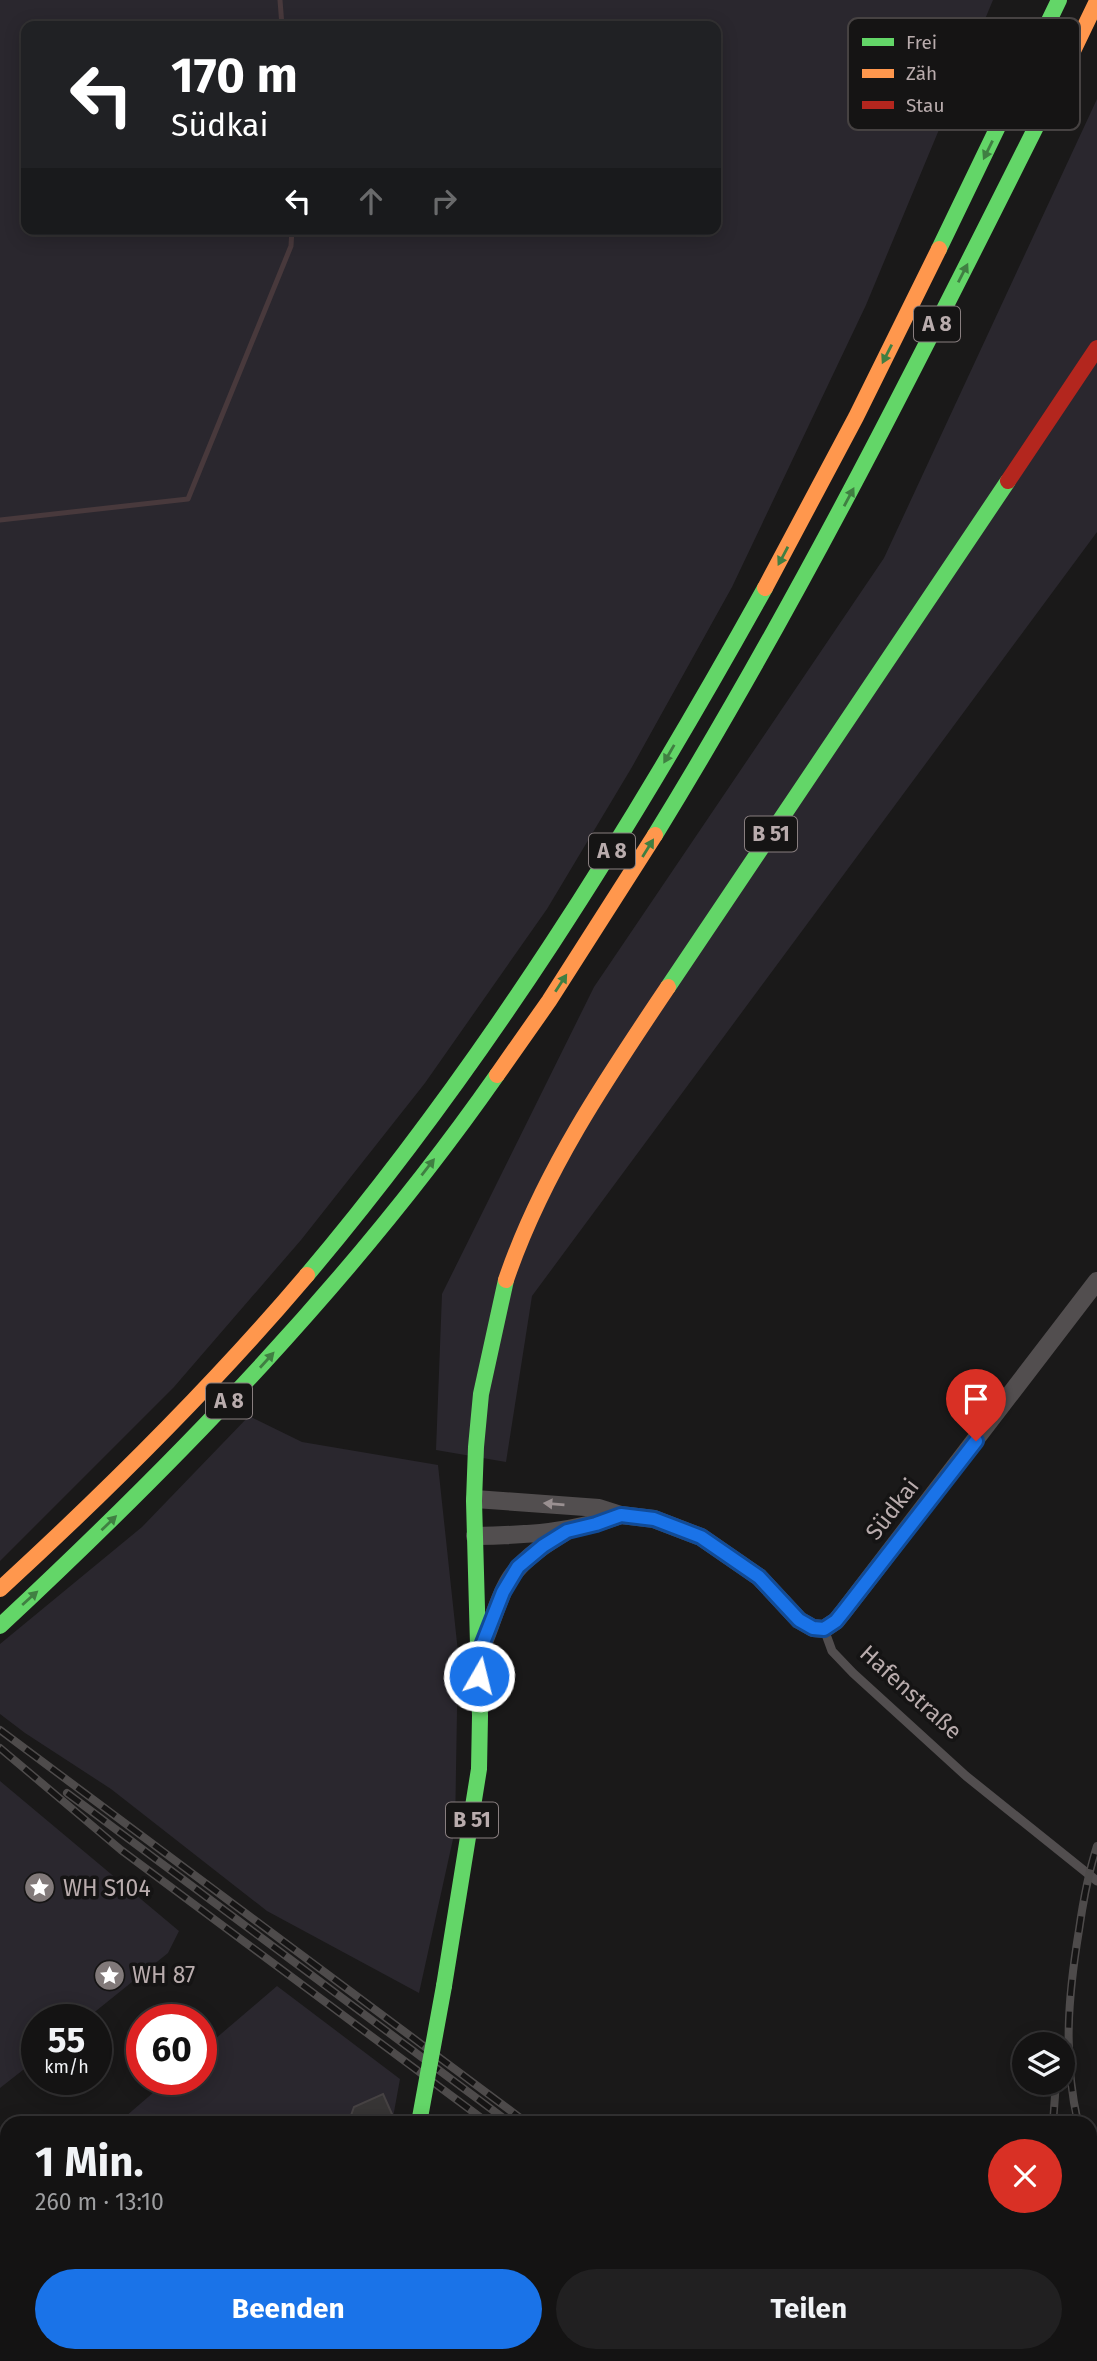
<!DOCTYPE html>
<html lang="de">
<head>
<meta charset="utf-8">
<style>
  body { margin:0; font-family:"Fira Sans",sans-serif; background:#212021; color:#f1f3f6; height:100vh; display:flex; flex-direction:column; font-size:26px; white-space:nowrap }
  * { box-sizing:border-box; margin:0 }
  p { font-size:23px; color:#9d9ea0 }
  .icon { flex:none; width:38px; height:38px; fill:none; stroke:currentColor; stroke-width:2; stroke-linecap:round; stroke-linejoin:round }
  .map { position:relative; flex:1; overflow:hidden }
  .sheet { position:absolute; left:0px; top:2116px; width:1097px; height:247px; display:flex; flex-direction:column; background:#141313; border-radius:21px 21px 0 0; box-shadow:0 4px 18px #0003,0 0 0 2px #333233 }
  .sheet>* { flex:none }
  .guide { position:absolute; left:21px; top:21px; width:700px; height:214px; border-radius:14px; box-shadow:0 4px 18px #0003,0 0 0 2px #333233; background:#202124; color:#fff; overflow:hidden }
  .fabs { position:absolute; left:1012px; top:2032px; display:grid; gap:14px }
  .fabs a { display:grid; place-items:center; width:63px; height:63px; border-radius:50%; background:#141313; box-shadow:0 4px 18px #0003,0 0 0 2px #333233; font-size:35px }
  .speed { position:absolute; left:21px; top:2004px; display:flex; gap:14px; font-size:35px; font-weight:700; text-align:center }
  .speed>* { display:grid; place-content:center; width:91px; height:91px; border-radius:50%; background:#141313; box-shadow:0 4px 18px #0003,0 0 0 2px #333233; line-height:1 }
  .speed small { font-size:18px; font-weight:400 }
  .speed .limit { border:10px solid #d22; background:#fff; color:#111 }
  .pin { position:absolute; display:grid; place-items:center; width:60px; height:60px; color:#fff; margin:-72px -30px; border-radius:50% 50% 50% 0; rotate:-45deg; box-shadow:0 0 7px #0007 }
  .pin .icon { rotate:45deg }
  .me { position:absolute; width:77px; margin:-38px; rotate:8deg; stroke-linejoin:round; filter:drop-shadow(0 0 5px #0008) }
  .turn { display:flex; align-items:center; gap:24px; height:147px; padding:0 35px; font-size:32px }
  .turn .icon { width:91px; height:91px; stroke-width:2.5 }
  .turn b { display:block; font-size:49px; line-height:60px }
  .lanes { display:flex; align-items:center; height:66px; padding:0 35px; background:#0003; justify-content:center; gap:35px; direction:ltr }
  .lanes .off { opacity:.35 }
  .round { display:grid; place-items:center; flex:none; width:74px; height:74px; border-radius:37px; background:#212021 }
  .headline { display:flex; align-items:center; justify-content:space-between; height:119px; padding:0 35px }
  h1 { font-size:42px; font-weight:700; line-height:52px }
  .cta { display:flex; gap:14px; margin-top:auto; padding:14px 35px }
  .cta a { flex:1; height:80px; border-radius:42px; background:#1a73e8; color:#fff; font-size:28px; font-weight:700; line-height:80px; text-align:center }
  .cta a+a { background:#212021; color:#f1f3f6 }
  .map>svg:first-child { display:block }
  .green { fill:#2a272e; fill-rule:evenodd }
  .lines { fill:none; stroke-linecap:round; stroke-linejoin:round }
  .stream { stroke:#48393c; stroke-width:5 }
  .building { fill:#373535; stroke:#464243; stroke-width:2 }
  .lane { stroke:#524e4f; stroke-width:9 }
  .street { stroke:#524e4f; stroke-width:18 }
  .fast { stroke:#63d668; stroke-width:16 }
  .slow { stroke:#ff974d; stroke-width:16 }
  .jam { stroke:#b3261e; stroke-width:16 }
  .rail-casing { stroke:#4e4b4b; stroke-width:8 }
  .rail { stroke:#151414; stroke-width:5; stroke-dasharray:16; stroke-linecap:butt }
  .fast-bridge { stroke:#63d668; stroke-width:16 }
  .oneway { fill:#407f42 }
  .oneway2 { fill:#9a9091 }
  .route-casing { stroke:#114b97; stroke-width:18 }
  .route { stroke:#1a73e8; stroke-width:12 }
  .labels { text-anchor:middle; stroke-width:7; stroke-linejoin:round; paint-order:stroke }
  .shield { fill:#151414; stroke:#887e7f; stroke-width:2 }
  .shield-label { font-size:21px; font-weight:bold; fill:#b9acad }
  .street-label { font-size:23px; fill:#b9acad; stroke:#151414 }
  .poi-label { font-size:23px; fill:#b9acad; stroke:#151414; text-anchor:start }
  .key { fill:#151414; stroke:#464242; stroke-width:2 }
  .key-label { font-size:19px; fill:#b9acad }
</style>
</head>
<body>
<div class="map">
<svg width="1097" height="2361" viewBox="0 0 1097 2361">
  <rect width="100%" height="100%" fill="#1a1919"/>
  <path class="green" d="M0 0H993L866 305 732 587 632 767 547 909 425 1083 301 1240 174 1387 0 1561ZM26 26H716V229H26Z
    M1097 99V532L532 1296 506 1462 436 1450 442 1294 594 987 884 558Z
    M249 1416 302 1442 438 1465 458 1652 455 1830 419 1993 267 1911 111 1789 25 1733 0 1714V1644L142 1527Z
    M0 1781 179 1931 168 1953 86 2019 37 2020V2059L0 2088Z
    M277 1986 400 2079 392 2123H118L169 2079H201V2051Z
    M7 2237V2356H85L77 2361H0V2244Z"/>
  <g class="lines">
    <path class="stream" d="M280 0 282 26
      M0 520 188 499 291 246 292 229"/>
  </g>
  <path class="building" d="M383 2094 396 2123H360L349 2121 354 2107Z"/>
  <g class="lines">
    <path class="lane" d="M824 1629 832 1651 853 1673 966 1776 1097 1881
      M433 2361 434 2356"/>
    <path class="street" d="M475 1499 599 1508 621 1515 654 1519 701 1537 759 1577 799 1620 813 1628 824 1629 836 1621 844 1611 1097 1281
      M475 1536C526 1535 573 1533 621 1515
      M483 1644C493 1622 498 1596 511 1577 525 1557 547 1543 567 1531"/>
    <path class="fast" d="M939 249 1059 0
      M655 835C800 599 924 351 1048 103
      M668 987 1008 481
      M307 1275C485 1064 631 829 765 588
      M0 1626C181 1457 355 1278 497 1075
      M444 1986 479 1769 480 1716 474 1501 476 1447 481 1394 506 1280
      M383 2356V2361"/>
    <path class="slow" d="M1048 103 1097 1
      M765 588 856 417 939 249
      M497 1075 549 1001 655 835
      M506 1280C542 1174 606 1079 668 987
      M0 1589C108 1490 212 1387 307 1275"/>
    <path class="jam" d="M1008 481 1097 348"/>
    <defs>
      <path id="rail" d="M0 1730 527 2123
        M0 1748 121 1850 488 2123
        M67 1793 510 2123
        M1053 2123 1056 2082
        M1078 2123C1063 2056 1068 1997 1079 1930 1083 1902 1088 1874 1097 1846
        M1090 2171 1097 2188
        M1090 2354 1093 2361
        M799 2356 806 2361
        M823 2356 831 2361
        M841 2356 848 2361"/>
    </defs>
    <use href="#rail" class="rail-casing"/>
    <use href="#rail" class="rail"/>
    <path class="fast-bridge" d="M419 2123 444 1986"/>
  </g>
  <defs><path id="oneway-solid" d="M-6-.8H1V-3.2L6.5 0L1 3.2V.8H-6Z" transform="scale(1.75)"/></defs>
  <g class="oneway">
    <use href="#oneway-solid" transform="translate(988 150) rotate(116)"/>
    <use href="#oneway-solid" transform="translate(963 273) rotate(-63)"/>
    <use href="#oneway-solid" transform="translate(887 354) rotate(117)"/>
    <use href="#oneway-solid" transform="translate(849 497) rotate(-62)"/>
    <use href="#oneway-solid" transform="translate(783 556) rotate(118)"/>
    <use href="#oneway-solid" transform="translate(669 754) rotate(120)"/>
    <use href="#oneway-solid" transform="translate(648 848) rotate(-58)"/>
    <use href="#oneway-solid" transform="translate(561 983) rotate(-57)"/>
    <use href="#oneway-solid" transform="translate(428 1167) rotate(-52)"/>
    <use href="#oneway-solid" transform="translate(267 1360) rotate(-48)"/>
    <use href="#oneway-solid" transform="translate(109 1523) rotate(-44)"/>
    <use href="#oneway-solid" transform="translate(30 1598) rotate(-42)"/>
  </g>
  <use class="oneway2" href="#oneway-solid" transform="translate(554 1504) rotate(-175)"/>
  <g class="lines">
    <defs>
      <path id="route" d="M479 1676V1653L503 1592 518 1567 543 1546 567 1531 596 1524 621 1515 654 1519 701 1537 759 1577 799 1620 813 1628 824 1629 836 1621 844 1611 976 1441"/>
    </defs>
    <use href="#route" class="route-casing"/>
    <use href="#route" class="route"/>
  </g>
  <defs>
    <symbol id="sight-disc" viewBox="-11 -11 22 22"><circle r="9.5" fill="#817979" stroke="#151414"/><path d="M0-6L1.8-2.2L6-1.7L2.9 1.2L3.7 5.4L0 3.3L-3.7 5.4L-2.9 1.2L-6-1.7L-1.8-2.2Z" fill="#fff"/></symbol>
  </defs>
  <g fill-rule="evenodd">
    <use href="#sight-disc" x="22" y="1870" width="35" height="35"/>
    <use href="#sight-disc" x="92" y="1958" width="35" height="35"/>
  </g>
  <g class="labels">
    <g class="shield">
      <rect x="914" y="306.5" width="46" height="35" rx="5"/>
      <rect x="745" y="816.5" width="52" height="35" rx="5"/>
      <rect x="589" y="833.5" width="46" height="35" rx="5"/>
      <rect x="206" y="1383.5" width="46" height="35" rx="5"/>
      <rect x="446" y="1802.5" width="52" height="35" rx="5"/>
    </g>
    <g class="shield-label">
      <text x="937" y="331">A 8</text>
      <text x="771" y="841">B 51</text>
      <text x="612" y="858">A 8</text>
      <text x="229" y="1408">A 8</text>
      <text x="472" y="1827">B 51</text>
    </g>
    <g class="street-label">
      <text transform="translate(892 1509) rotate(-52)" y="8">Südkai</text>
      <text transform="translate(911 1692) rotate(42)" y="8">Hafenstraße</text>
    </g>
    <g class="poi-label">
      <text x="63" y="1896">WH S104</text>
      <text x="132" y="1983">WH 87</text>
    </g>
  </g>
  <rect x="848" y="18" width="232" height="112" rx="10" class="key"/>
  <rect x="862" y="38" width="32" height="8" fill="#63d668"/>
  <rect x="862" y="69" width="32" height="9" fill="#ff974d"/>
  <rect x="862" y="101" width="32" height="8" fill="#b3261e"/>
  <g class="key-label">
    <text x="906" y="49">Frei</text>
    <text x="906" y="80">Zäh</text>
    <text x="906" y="112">Stau</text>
  </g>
</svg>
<div class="fabs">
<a><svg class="icon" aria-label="layers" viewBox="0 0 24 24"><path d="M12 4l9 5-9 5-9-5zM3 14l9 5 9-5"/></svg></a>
</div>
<div class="speed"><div>55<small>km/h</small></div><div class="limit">60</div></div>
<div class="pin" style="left:976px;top:1441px;background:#d93025"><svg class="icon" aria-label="arrive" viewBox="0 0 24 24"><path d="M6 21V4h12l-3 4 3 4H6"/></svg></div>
<svg class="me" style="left:479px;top:1676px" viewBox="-20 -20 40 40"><circle r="17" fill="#1a73e8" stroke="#fff" stroke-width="3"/><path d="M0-11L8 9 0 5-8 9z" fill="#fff"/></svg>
<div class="guide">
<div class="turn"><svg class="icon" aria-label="left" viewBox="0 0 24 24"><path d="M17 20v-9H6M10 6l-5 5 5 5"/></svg><div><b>170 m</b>Südkai</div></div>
<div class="lanes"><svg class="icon" aria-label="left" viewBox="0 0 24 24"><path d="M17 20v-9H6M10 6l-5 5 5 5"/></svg><svg class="icon off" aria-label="ahead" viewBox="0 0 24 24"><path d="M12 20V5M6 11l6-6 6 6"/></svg><svg class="icon off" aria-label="right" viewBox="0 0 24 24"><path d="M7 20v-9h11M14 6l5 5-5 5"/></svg></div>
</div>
<section class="sheet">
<div class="headline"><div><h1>1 Min.</h1><p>260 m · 13:10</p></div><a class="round" style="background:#d93025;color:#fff"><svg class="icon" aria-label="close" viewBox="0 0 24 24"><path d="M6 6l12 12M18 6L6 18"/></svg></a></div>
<div class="cta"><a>Beenden</a><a>Teilen</a></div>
</section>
</div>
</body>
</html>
